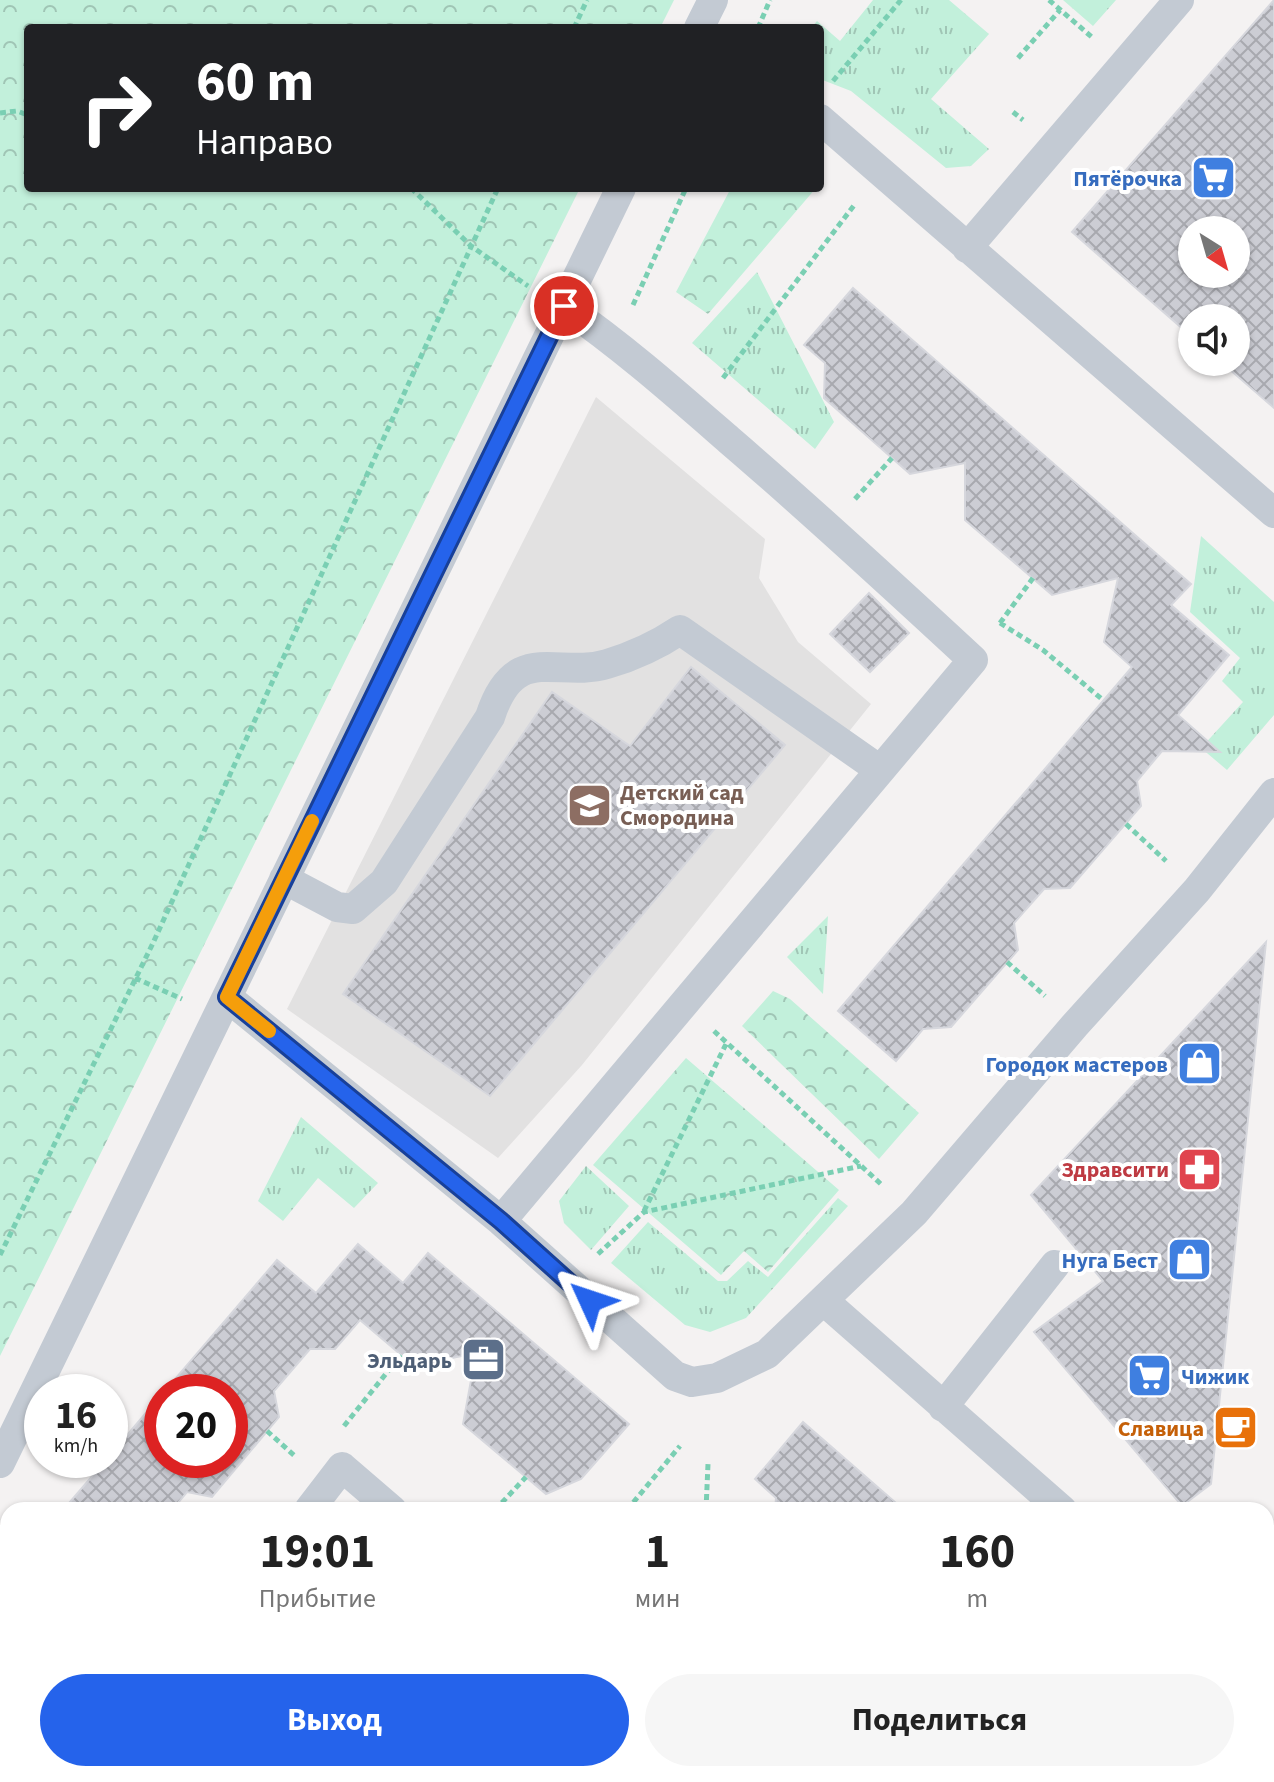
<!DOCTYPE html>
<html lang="ru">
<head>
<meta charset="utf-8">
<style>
  body { margin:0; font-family:"Source Sans 3",sans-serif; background:#f6f6f6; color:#222; height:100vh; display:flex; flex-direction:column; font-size:30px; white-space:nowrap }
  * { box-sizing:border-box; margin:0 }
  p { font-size:26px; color:#767676 }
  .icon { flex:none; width:44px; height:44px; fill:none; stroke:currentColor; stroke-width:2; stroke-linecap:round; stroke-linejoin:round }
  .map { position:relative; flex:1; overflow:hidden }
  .sheet { position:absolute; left:0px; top:1502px; width:1274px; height:280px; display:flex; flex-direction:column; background:#fff; border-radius:24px 24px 0 0; box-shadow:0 2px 6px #0004 }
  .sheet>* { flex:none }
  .top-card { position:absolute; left:24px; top:24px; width:800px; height:168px; border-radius:8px; box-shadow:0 2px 6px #0004; background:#202124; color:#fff; overflow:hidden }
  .needle { width:52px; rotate:143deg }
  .fabs { position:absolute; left:1178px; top:216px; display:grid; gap:16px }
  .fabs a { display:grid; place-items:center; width:72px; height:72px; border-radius:50%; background:#fff; box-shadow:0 2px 6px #0004; font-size:40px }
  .speed { position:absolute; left:24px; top:1374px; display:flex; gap:16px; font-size:40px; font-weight:700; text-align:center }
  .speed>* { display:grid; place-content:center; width:104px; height:104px; border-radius:50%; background:#fff; box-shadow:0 2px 6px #0004; line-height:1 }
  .speed small { font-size:20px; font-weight:400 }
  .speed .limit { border:12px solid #d22; background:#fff; color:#111 }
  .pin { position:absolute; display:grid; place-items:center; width:68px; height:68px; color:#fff; margin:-34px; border:4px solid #fff; border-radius:50%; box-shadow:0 2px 8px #0007 }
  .me { position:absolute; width:88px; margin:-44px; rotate:312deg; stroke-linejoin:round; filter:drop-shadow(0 0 6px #0008) }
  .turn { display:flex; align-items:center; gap:28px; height:168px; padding:0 40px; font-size:36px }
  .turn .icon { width:104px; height:104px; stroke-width:2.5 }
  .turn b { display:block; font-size:56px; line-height:68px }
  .eta { display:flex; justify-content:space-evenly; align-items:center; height:136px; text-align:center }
  .eta b { font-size:48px; font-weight:700; line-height:56px }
  .cta { display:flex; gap:16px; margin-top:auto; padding:16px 40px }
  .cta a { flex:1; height:92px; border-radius:48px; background:#2563eb; color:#fff; font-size:32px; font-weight:700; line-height:92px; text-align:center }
  .cta a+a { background:#f6f6f6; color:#222 }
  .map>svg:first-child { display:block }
  .education { fill:#e2e1e1 }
  .grass { fill:url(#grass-tufts) }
  .forest { fill:url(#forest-crowns) }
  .building { fill:url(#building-cross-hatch); stroke:#d6d7dd; stroke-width:2; fill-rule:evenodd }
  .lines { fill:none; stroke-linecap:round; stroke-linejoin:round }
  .path { stroke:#7acfb3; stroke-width:5; stroke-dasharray:6 4; stroke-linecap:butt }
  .lane { stroke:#c3cad3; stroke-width:30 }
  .route-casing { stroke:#184099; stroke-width:20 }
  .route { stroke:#2563eb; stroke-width:14 }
  .slow { stroke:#f59e0b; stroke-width:14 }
  .labels { text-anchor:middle; stroke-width:8; stroke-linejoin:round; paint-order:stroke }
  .shop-label { font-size:22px; font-weight:bold; fill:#366cbe; stroke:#fff; text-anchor:end }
  .education-label { font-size:22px; font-weight:bold; fill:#785e54; stroke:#fff; text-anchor:start }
  .health-label { font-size:22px; font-weight:bold; fill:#be3a42; stroke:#fff; text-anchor:end }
  .service-label { font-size:22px; font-weight:bold; fill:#4e5e75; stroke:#fff; text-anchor:end }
  .food-label { font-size:22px; font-weight:bold; fill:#c56008; stroke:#fff; text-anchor:end }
</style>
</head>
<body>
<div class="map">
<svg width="1274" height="1782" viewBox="0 0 1274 1782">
  <defs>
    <pattern id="grass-tufts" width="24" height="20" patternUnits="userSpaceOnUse" patternTransform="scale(2)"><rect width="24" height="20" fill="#c2f0db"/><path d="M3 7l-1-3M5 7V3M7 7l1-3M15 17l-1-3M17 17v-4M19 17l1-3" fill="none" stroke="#a0c5b5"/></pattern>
    <pattern id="forest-crowns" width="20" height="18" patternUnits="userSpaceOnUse" patternTransform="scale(2)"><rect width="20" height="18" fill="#c2f0db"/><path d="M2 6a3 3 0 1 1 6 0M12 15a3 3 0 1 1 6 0" fill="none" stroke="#a0c5b5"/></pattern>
    <pattern id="building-cross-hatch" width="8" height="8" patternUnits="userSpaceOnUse" patternTransform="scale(2)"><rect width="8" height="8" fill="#cccdd4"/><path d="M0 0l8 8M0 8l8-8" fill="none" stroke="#a8a9af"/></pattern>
  </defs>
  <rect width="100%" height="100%" fill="#f4f2f2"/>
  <path class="education" d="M596 397 765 539 759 578 798 642 871 704 582 1065 498 1158 287 1009Z"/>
  <path class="grass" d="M873 0H949L989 34 931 99 989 149 971 166 946 168 851 91 820 79V28H811L817 21 840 41Z
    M1063 0H1116L1093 26Z
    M757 272 834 422 815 449 692 343Z
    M1201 536 1274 602V715L1227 770 1201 748 1243 702 1222 681 1240 658 1190 612Z
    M828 916 823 994 787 957Z
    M301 1117 378 1183 354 1208 318 1178 283 1221 258 1201Z
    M586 1166 629 1206 591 1250 564 1223 559 1201Z
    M838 1198 848 1206 746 1318 710 1332 685 1325 611 1263 648 1222 718 1281H727L748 1261 768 1277Z
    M8 1687V1770L0 1764V1696Z
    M13 1774H136L129 1782H22Z
    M273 1774H355L349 1782H266Z
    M533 1774H588L592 1780 542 1782Z
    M662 1774 654 1782H627L611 1775Z
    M750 1774H818L811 1782H759Z"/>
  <path class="forest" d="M0 0H674L660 28H28V188H580L0 1356Z
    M731 188H816L708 314 676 292Z
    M773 991 790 999 919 1113 879 1159 742 1026Z
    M686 1058 839 1190 768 1272 744 1251 721 1275 593 1165Z"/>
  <path class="building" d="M1274 0V408L1221 362H1236V318H1192V337L1072 232ZM1192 230H1236V274H1192Z
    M853 288 1191 584 1171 605 1229 655 1178 715 1220 752 1162 751 1137 781 1141 806 1070 888 1044 889 1014 923 1018 950 951 1027 923 1029 896 1061 838 1011 1132 667 1104 642 1118 578 1052 595 965 520V463L910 474 824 398 825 363 804 345Z
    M869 593 909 633 870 672 830 634Z
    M691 667 785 745 490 1096 343 994 552 692 630 746Z
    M1266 942 1211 1484 1182 1506 1034 1332 1103 1281 1031 1195Z
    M358 1244 403 1283 428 1253 629 1424 581 1479 546 1494 463 1424 476 1353 414 1366 360 1320 335 1349H310L274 1391 279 1417 212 1497 187 1492 172 1510H63L106 1460H110V1455L162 1394V1460H230V1392H164L277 1260 316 1293Z
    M803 1422 904 1510H775L776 1498 755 1479Z"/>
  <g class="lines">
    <path class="path" d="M1049 0 1094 39
      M574 28 587 0
      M758 28 770 0
      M1018 58 1060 10
      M833 81 901 0
      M1013 112 1023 120
      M0 113 17 111 28 115
      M411 188 471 246 528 286
      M633 305 686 188
      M723 378 855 204
      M855 499 892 458
      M1000 623 1043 650 1103 700
      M1000 623 1033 578
      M1126 824 1166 861
      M1007 962 1045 996
      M135 978 182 999
      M714 1031 883 1186
      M644 1211 726 1044
      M598 1254 644 1212 861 1166
      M0 1255 153 943 498 188
      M344 1426 401 1355
      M267 1431 296 1457
      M495 1510 526 1477
      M627 1510 680 1446
      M706 1510 708 1464
      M1266 1531 1274 1530
      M719 1774 728 1782
      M244 1782 251 1774
      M364 1782 370 1774
      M835 1782 843 1774"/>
    <path class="lane" d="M699 28 713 0
      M820 119 1274 513
      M967 248 1179 0
      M284 879 337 907 353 909 384 882 490 717C515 640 557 679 607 664 631 657 659 644 680 630L880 770
      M227 997 501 1221 675 1376 692 1382 717 1378 767 1354 914 1213 1075 1025 1197 890 1274 793
      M501 1221 973 660C892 585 812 511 729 440 675 393 623 347 564 306
      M824 1301 1062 1510
      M943 1407 1055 1265
      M0 1463 621 188
      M309 1510 342 1467 392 1510
      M1266 1687 1274 1693
      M906 1774 915 1782
      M193 1782 199 1774"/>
  </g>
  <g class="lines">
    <defs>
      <path id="route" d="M564 306 227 997 501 1221 590 1301"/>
    </defs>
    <use href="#route" class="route-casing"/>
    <use href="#route" class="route"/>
    <path class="slow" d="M269 1031 227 997 312 821"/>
  </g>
  <defs>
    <symbol id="supermarket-square" viewBox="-11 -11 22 22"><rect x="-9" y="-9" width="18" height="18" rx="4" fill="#3f7fe0" stroke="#fff"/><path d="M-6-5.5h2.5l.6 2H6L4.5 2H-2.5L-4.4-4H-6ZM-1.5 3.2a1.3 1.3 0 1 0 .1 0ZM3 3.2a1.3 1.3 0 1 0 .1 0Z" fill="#fff"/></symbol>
    <symbol id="school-square" viewBox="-11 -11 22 22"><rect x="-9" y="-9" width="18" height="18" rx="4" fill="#8d6e63" stroke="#fff"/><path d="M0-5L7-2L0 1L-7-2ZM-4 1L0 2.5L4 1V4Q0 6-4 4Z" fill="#fff"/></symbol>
    <symbol id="shop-square" viewBox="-11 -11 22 22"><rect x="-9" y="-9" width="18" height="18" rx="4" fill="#3f7fe0" stroke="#fff"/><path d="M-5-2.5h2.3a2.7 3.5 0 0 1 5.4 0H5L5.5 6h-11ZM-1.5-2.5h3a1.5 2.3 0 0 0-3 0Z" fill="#fff"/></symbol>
    <symbol id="pharmacy-square" viewBox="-11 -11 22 22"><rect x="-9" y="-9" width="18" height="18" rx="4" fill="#e0444e" stroke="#fff"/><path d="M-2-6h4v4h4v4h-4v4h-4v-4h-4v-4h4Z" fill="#fff"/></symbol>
    <symbol id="office-square" viewBox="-11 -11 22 22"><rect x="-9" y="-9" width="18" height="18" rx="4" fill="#5c6f8a" stroke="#fff"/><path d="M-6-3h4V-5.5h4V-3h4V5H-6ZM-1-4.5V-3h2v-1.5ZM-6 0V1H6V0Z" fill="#fff"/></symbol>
    <symbol id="cafe-square" viewBox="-11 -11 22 22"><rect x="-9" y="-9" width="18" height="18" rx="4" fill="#e8710a" stroke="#fff"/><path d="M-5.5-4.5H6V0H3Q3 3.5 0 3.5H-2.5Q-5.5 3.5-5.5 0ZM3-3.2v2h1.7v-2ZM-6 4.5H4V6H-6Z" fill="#fff"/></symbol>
  </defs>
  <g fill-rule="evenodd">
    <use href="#supermarket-square" x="1188" y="152" width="51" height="51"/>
    <use href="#school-square" x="564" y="780" width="51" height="51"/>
    <use href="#shop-square" x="1174" y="1038" width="51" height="51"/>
    <use href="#pharmacy-square" x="1174" y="1144" width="51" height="51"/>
    <use href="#shop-square" x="1164" y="1234" width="51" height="51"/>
    <use href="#office-square" x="458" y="1334" width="51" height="51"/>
    <use href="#supermarket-square" x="1124" y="1350" width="51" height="51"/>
    <use href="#cafe-square" x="1210" y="1402" width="51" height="51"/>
  </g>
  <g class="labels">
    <g class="shop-label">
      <text x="1182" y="186">Пятёрочка</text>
      <text x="1168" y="1072">Городок мастеров</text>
      <text x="1158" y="1268">Нуга Бест</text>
      <text x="1181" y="1384" text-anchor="start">Чижик</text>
    </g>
    <g class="education-label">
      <text x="620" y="800">Детский сад<tspan x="620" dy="25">Смородина</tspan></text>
    </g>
    <g class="health-label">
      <text x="1169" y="1177">Здравсити</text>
    </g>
    <g class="service-label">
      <text x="452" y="1368">Эльдарь</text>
    </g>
    <g class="food-label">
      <text x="1204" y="1436">Славица</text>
    </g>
  </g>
</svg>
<div class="fabs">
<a><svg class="needle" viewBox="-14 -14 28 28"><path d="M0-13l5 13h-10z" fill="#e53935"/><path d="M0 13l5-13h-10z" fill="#767676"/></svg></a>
<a><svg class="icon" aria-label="sound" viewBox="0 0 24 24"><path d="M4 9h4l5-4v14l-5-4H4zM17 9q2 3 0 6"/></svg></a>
</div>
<div class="speed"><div>16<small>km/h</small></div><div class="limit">20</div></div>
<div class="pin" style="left:564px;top:306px;background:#d93025"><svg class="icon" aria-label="arrive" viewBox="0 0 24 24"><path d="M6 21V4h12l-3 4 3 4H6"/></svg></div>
<svg class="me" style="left:590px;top:1301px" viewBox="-20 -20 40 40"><path d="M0-17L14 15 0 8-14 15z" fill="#2563eb" stroke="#fff" stroke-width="4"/></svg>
<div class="top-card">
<div class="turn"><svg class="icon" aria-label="right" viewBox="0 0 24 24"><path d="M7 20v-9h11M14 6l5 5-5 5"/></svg><div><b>60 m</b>Направо</div></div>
</div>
<section class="sheet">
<div class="eta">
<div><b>19:01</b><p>Прибытие</p></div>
<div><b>1</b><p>мин</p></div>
<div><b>160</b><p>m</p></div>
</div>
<div class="cta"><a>Выход</a><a>Поделиться</a></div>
</section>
</div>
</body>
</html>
